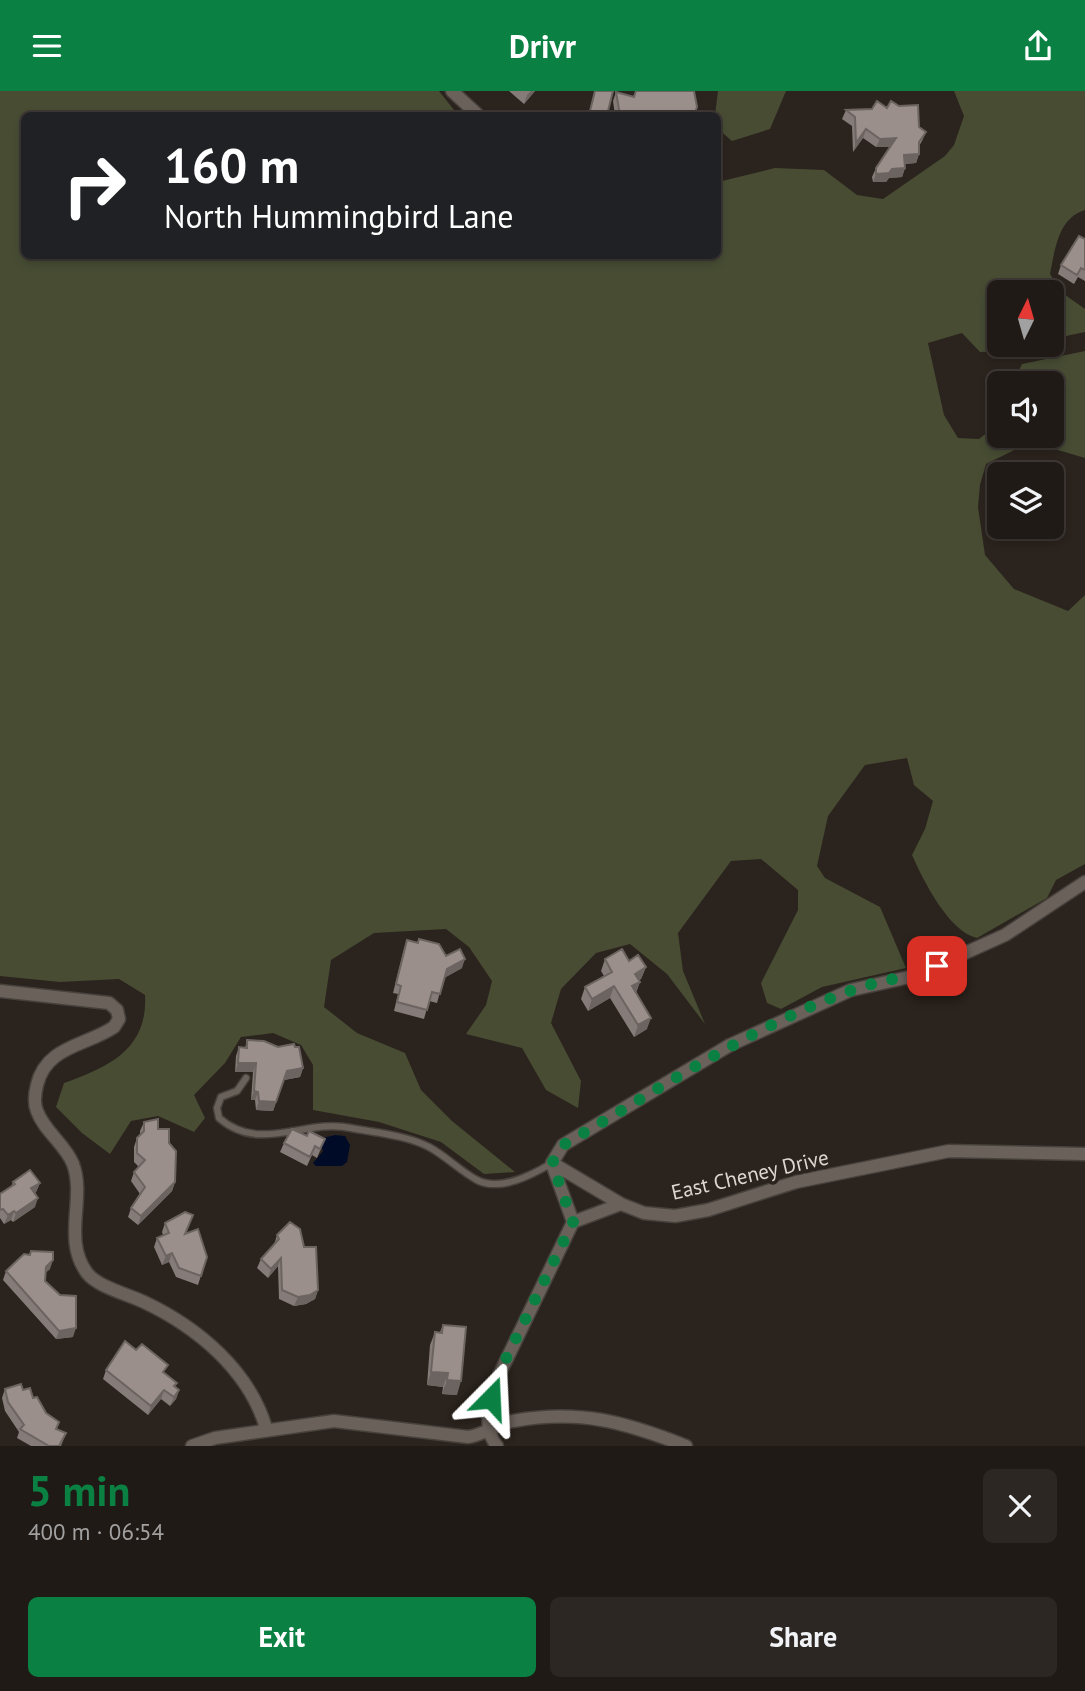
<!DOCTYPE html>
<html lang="en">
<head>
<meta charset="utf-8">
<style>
  body { margin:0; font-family:"PT Sans",sans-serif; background:#2d2723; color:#f1f3f6; height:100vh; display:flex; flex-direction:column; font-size:26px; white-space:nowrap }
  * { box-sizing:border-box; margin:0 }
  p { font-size:23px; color:#a2a1a1 }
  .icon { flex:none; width:38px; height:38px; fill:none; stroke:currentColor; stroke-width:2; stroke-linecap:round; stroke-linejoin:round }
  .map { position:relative; height:1355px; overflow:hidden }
  .drawer { display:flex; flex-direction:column; background:#201a16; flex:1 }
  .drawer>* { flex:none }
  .top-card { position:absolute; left:21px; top:21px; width:700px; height:147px; border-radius:10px; box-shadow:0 4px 10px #0003,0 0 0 2px #3d3835; background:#202124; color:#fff; overflow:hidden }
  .needle { width:46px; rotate:5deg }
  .fabs { position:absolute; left:987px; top:189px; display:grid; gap:14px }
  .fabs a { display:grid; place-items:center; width:77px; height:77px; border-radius:10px; background:#201a16; box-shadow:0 4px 10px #0003,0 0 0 2px #3d3835; font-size:35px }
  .pin { position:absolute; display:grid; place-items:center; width:60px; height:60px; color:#fff; margin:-30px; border-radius:14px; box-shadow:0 4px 10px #0006 }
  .me { position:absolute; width:77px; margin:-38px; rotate:21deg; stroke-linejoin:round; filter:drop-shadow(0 0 5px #0008) }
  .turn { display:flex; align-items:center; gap:24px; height:147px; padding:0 28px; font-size:32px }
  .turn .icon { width:91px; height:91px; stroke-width:2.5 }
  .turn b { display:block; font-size:49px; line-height:60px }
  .round { display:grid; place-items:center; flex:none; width:74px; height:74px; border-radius:10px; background:#2d2723 }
  .summary { display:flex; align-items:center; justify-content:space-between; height:119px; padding:0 28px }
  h1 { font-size:42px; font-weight:600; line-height:52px; color:#0b8043 }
  .cta { display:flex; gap:14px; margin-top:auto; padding:14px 28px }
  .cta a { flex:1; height:80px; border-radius:10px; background:#0b8043; color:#fff; font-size:28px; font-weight:600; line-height:80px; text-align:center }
  .cta a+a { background:#2d2723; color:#f1f3f6 }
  header { display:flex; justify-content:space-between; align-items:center; height:91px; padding:0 28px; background:#0b8043; color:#fff; font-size:32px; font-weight:600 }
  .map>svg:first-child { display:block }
  .green { fill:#474c33 }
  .water { fill:#000b28 }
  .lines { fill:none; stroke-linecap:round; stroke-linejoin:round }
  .service-casing { stroke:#47413c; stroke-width:9 }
  .minor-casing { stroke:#47413c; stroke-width:15 }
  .service { stroke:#6b615b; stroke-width:6 }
  .minor { stroke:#6b615b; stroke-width:12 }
  .wall { fill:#857b78 }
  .shaded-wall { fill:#6c6461 }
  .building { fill:#9b8f8b; stroke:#6c6461; stroke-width:2 }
  .route { stroke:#0b8043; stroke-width:12; stroke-dasharray:0 21.6 }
  .labels { text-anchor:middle; stroke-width:7; stroke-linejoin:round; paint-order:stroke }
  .street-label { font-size:21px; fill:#dcd7d3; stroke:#2b231d }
</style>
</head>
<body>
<header><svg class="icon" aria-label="menu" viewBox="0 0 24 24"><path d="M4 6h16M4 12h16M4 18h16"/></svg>Drivr<svg class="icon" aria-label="share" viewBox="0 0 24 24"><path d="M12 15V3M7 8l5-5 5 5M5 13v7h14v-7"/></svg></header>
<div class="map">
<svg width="1085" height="1355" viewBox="0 0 1085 1355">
  <rect width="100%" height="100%" fill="#2b231d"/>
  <path class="green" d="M0 0H439L458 24H24V164H718V91L775 77 824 79 857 104 883 108 945 65 954 54 964 25 954 0H1085V119C1058 127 1055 159 1050 183L1061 201 1085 218V241L1052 248V201H999V254H1028L1002 260 980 261 962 242 928 252 944 324 958 347 979 348 993 337 999 300V345H1052V292H1013L1022 273 1085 260V367L1031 351 986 373 980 394 978 416 985 464 1014 498 1068 520 1085 504V773L1056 789 1047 807 977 847C949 841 923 789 912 764L925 738 933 710 914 694 907 667 865 674 828 725 817 775 825 787 880 816 906 877 822 896 781 918 767 912 761 892 798 819V799L761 768 731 770 678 842 683 880 705 933 667 883 630 853 596 862 561 898 551 932 581 990 578 1017 546 999 522 957 466 943 486 914 492 890 469 856 446 838 374 842 331 869 324 916 357 942 405 962 421 999 452 1030 515 1081 484 1083 441 1051 379 1031 313 1019V974L301 954 273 942 241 946 225 972 194 1004 205 1027 194 1041 158 1025 131 1030 110 1063 82 1042 56 1016 64 992C109 976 148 958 145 904L119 888 60 891 0 885Z
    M718 0H786L770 38 732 50 718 38V24H715Z"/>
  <path class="water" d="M335 1044 345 1045 350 1054 347 1071 342 1075H316L313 1072 323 1060 319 1048Z"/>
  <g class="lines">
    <defs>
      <path id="service" d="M246 987 237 1000 221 1006 217 1017 219 1027C260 1063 305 1027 351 1037 377 1042 405 1044 429 1056 446 1065 460 1080 477 1089 500 1101 532 1084 552 1072"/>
      <path id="minor" d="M452 0 478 24
        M0 900 109 912 117 919 119 928 114 936C86 955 46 955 37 994 35 1002 34 1013 37 1020 44 1040 65 1053 73 1073 86 1108 62 1148 87 1182 98 1196 127 1203 144 1211 197 1236 249 1279 266 1337
        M552 1072 563 1054 730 954 851 899 914 885 1005 844 1085 791
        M552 1072 621 1113 644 1122 675 1125 708 1119 796 1091 949 1060 1085 1063
        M573 1131 621 1113
        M192 1355 215 1347 334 1330 468 1346C485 1344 496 1332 513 1330 580 1318 625 1331 686 1355
        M497 1355C480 1335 492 1303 500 1282L573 1131 552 1073"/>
    </defs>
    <use href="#service" class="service-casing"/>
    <use href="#minor" class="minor-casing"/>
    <use href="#service" class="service"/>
    <use href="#minor" class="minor"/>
  </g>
  <path class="wall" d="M509 0H535L524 13Z
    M616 1 694 24H615L613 10Z
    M887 17 926 41 922 50 919 55V63L916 72 905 73V77L902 86 889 87 886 91H873L872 86 876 77 890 56H876L863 47 853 61 852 35 842 28 846 19Z
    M1085 148V190L1078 186 1074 193 1058 183 1061 174Z
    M407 849 446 865 462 877 444 887 437 912 429 910 424 928 394 920 398 903 393 902 404 858Z
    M605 868 629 870 646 876 641 888 639 889 640 891 636 902 647 938 634 946 610 907 588 920 581 908 585 896 604 885 601 880Z
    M247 949 303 977 300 986 284 989 273 1020 256 1019 255 1009H251L253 981H235L236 965 239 956 245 957Z
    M144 1031 158 1038 169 1052 175 1091 172 1100 138 1134 128 1126 131 1117 140 1103 131 1090 134 1081 139 1076 134 1071V1056L137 1047 140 1044V1040Z
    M307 1045 325 1048 317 1067 312 1064 307 1075 280 1061 284 1052Z
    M13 1091 40 1092 36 1101 35 1102V1116L13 1131 11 1129 4 1133 0 1127V1103L11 1096Z
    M165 1132 186 1143 207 1166 198 1194 176 1186 169 1171 162 1174 154 1156 157 1147 163 1144 162 1141Z
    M277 1144 304 1156 318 1199 315 1208 306 1213 294 1215 279 1208 278 1175 268 1187 257 1177 261 1168 274 1154Z
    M31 1160 50 1178 45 1182V1190L73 1246 56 1248 3 1189 6 1180 29 1164Z
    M443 1234 457 1304 442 1303 443 1296 427 1294 430 1254 435 1241H440Z
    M106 1279 165 1283 175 1296 179 1299 176 1308 170 1315 161 1308 148 1324 103 1288Z
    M5 1298 23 1299 33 1307 46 1322 56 1338 66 1342 61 1355H31L17 1347 19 1341 5 1320 2 1307Z"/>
  <path class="shaded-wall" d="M531 0H535L524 13 527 4Z
    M866 38 863 47 853 61 856 52Z
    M896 47 893 56H876L880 48Z
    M919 63 916 72 901 73 904 64Z
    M905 77 902 86 889 87 886 91H873L876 83 892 78Z
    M465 868 462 877 444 887 447 878Z
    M646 876 641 888 630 894 635 883Z
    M640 891 635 903 632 895Z
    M614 895 610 907 588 920 592 908Z
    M651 927 647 938 634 946 638 934Z
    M238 972H256L253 981H235Z
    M303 977 300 986 284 989 287 980Z
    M254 1000 258 1001 255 1009H251Z
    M259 1010 276 1011 273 1020 256 1019Z
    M175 1091 172 1100 138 1134 141 1125Z
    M40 1092 36 1101 28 1106 31 1097Z
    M38 1107 35 1116 13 1131 16 1122Z
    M14 1120 11 1129 4 1133 8 1124Z
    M172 1162 169 1171 162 1174 166 1165Z
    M281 1167 278 1175 268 1187 271 1178Z
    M53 1169 50 1178 42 1185 46 1176Z
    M318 1199 315 1208 306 1213 294 1215 298 1206Z
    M76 1237 73 1246 56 1248 59 1240Z
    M431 1281 448 1282 443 1296 427 1294Z
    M447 1289 461 1290 457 1304 442 1303Z
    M164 1299 161 1308 148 1324 151 1315Z
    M179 1299 176 1308 170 1315 174 1306Z"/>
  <path class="building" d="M595 0H613L607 24H589Z
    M636 0H694L697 16 694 24 680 21 679 24H620L616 1 634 6Z
    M877 10 887 17 891 10 899 15 918 14 919 36 926 41 919 51V63L904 64 905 77 892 78 889 82 876 83V77L896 47 880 48 866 38 856 52 855 26 846 19 872 18Z
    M1079 145 1085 148V179L1081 177 1077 184 1061 174Z
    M419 848 439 853 446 865 460 858 465 868 447 878 440 903 432 901 427 919 397 911 401 895 396 893 407 849 418 852Z
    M622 858 629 870 638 864 646 876 635 883 640 891 632 895 651 927 638 934 614 895 592 908 585 896 612 881 605 868Z
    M247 949 264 950 278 956 294 953 295 956H299L303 977 287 980 276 1011 259 1010 258 1001 254 1000 256 972H238L239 956 247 957Z
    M158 1028V1038H169V1052L176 1060 175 1091 141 1125 131 1117 145 1096 134 1081 145 1069 137 1062V1047L144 1040V1031Z
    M292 1038 307 1045 309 1040 325 1048 320 1058 315 1055 310 1066 284 1052Z
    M30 1079 40 1092 31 1097 38 1107 16 1122 14 1120 8 1124 3 1118 0 1119V1103L15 1093 13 1091Z
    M185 1121 193 1124 185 1143 198 1138 207 1166 201 1185 179 1177 172 1162 166 1165 157 1147 169 1142 165 1132Z
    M290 1131 300 1138 304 1156H316L318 1199 310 1204 298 1206 282 1199 281 1167 271 1178 261 1168 279 1148 277 1144Z
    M31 1160 53 1161V1169L46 1176 45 1190 60 1204 76 1205V1237L59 1240 6 1180 24 1163 30 1164Z
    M443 1234 466 1236 461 1290 447 1289 448 1282 431 1281 435 1241 442 1242Z
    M125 1250 136 1259 142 1253 168 1274 163 1281 177 1292 174 1295 179 1299 174 1306 164 1299 151 1315 106 1279Z
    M21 1293 23 1299 30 1297 33 1307 37 1306 46 1322 59 1331 56 1338 66 1342 59 1355H49L20 1338 24 1334 8 1311 5 1298Z"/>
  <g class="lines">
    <path class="route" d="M491 1307 499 1282 573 1131 552 1072 563 1054C657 1000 748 937 850 900 879 889 909 887 937 875"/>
  </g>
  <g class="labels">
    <g class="street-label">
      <text transform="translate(750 1084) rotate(-13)" y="7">East Cheney Drive</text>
    </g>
  </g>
</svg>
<div class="fabs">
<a><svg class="needle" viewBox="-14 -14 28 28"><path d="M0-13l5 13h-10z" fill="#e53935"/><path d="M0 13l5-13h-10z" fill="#a2a1a1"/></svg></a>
<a><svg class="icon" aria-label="sound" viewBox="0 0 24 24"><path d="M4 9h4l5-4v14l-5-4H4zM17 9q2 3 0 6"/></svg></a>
<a><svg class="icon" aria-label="layers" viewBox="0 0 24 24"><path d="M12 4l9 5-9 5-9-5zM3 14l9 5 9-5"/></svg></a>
</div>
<div class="pin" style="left:937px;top:875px;background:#d93025"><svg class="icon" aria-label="arrive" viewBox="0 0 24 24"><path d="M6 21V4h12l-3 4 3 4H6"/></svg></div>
<svg class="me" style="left:491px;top:1307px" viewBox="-20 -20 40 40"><path d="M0-17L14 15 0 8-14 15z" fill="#0b8043" stroke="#fff" stroke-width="4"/></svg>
<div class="top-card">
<div class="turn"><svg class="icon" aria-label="right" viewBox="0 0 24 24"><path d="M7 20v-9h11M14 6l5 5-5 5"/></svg><div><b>160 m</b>North Hummingbird Lane</div></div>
</div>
</div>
<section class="drawer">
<div class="summary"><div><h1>5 min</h1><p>400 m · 06:54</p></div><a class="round"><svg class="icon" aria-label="close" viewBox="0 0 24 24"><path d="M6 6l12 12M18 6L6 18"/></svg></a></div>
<div class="cta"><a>Exit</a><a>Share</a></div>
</section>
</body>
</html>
